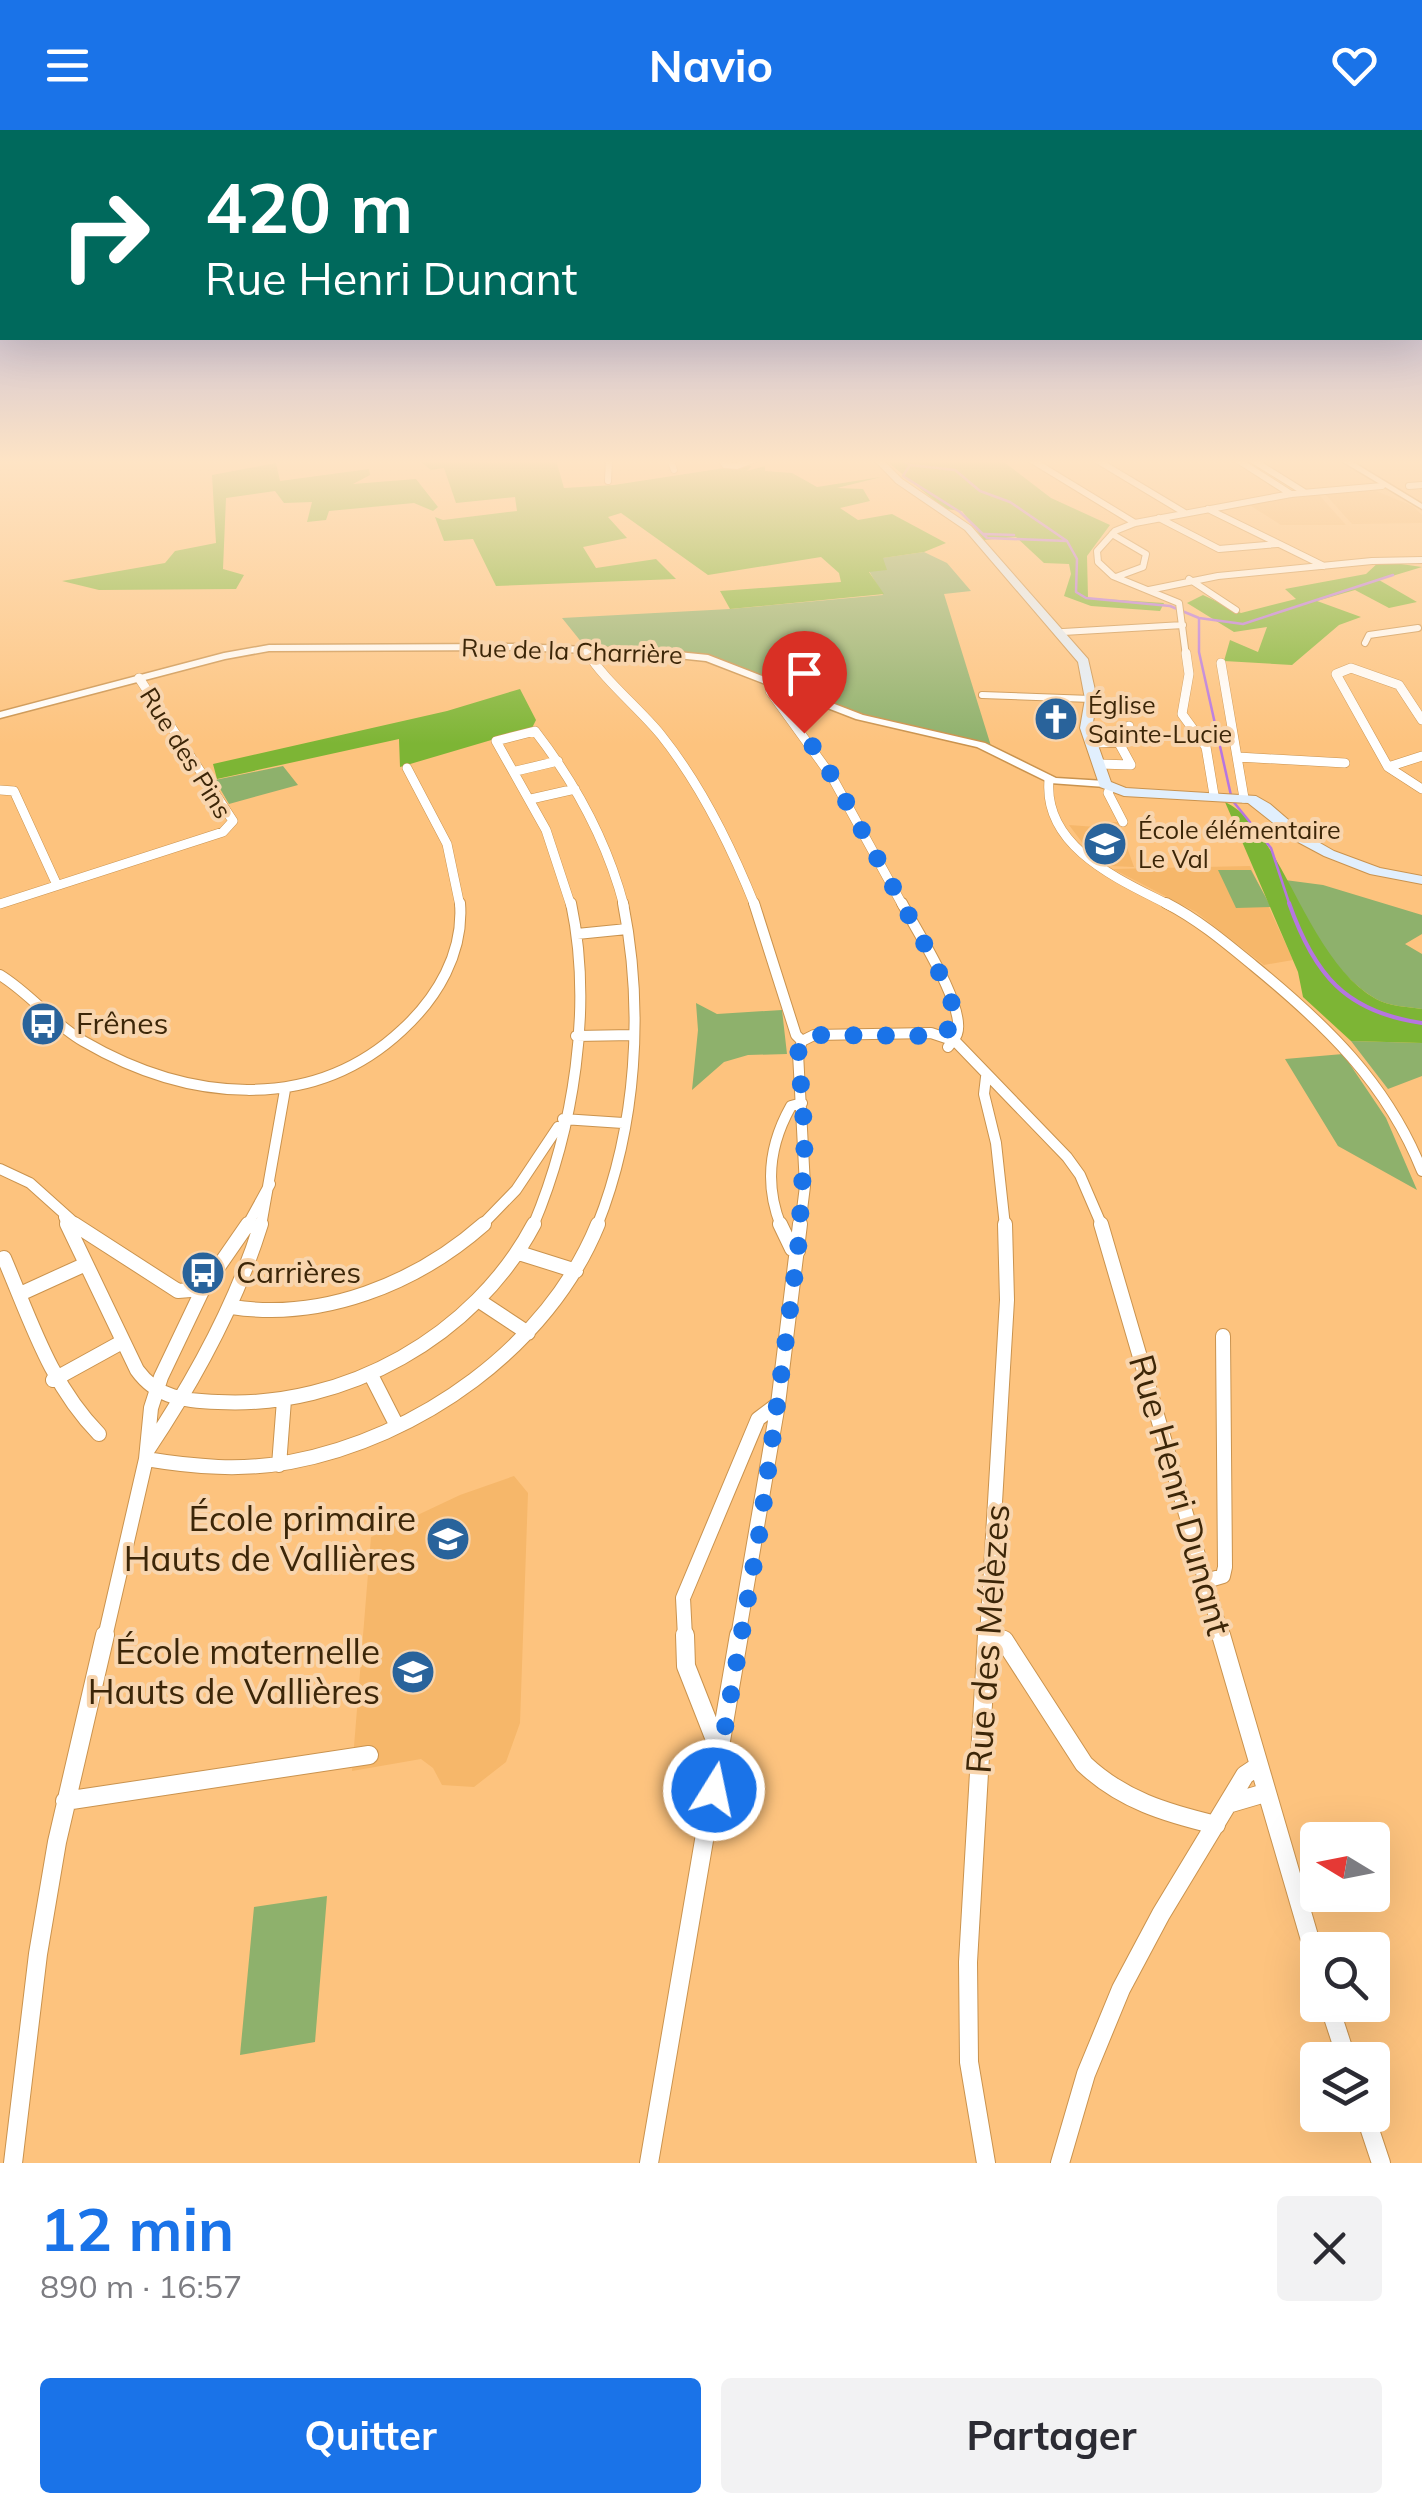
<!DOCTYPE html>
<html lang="fr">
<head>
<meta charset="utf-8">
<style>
  body { margin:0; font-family:Mulish,sans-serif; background:#f2f2f3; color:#2b2b33; height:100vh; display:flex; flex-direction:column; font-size:38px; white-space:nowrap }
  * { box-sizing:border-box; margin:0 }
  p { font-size:32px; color:#7c7c81 }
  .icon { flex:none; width:55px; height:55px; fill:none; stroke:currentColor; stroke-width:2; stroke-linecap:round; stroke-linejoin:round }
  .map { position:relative; height:2033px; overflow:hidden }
  .side { display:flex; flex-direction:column; background:#fff; flex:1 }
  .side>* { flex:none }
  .guide { position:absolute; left:0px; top:0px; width:1422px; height:210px; box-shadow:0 10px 40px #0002; background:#00695c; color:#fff; overflow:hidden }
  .needle { width:65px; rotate:280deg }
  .controls { position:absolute; left:1300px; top:1692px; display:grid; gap:20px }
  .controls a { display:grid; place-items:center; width:90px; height:90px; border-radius:10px; background:#fff; box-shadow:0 10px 40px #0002; font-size:50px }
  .pin { position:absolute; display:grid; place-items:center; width:85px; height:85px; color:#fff; margin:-102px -42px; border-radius:50% 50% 50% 0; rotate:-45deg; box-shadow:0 0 10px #0007 }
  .pin .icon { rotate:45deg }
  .me { position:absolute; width:110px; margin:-55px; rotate:10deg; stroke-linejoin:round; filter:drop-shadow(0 0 8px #0008) }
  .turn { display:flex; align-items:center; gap:35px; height:210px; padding:0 40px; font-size:45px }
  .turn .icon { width:130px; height:130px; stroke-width:2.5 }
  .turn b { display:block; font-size:70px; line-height:85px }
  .round { display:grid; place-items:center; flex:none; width:105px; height:105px; border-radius:10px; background:#f2f2f3 }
  .headline { display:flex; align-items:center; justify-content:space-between; height:170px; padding:0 40px }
  h1 { font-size:60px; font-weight:700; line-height:75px; color:#1a73e8 }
  .primary-button { display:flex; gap:20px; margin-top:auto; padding:20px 40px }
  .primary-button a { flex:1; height:115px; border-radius:10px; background:#1a73e8; color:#fff; font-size:40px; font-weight:700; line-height:115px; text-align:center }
  .primary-button a+a { background:#f2f2f3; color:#2b2b33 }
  header { display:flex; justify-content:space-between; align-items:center; height:130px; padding:0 40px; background:#1a73e8; color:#fff; font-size:45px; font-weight:700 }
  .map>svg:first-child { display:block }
  .built { fill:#f6b76a }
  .green { fill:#8eb16c }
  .forest { fill:#7db535 }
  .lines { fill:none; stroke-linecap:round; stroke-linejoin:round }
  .stream-far1 { stroke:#b675e1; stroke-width:2.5 }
  .stream { stroke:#b675e1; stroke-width:4 }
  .pedestrian-casing { stroke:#ca934e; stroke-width:8 }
  .minor-far4-casing { stroke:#ca934e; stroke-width:8 }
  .minor-far3-casing { stroke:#ca934e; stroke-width:10 }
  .minor-far2-casing { stroke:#ca934e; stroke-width:12 }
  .minor-far1-casing { stroke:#ca934e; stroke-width:16 }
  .minor-casing { stroke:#ca934e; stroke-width:20 }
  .tertiary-casing { stroke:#ca934e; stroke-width:3 }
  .secondary-casing { stroke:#ca934e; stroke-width:2 }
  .pedestrian { stroke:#fff; stroke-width:6 }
  .minor-far4 { stroke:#fff; stroke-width:6 }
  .minor-far3 { stroke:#fff; stroke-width:9 }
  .minor-far2 { stroke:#fff; stroke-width:10 }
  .minor-far1 { stroke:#fff; stroke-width:14 }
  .minor { stroke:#fff; stroke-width:18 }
  .tertiary { fill:#fff; fill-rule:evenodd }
  .secondary { fill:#e1effd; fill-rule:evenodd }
  .route { stroke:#1a73e8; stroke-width:18; stroke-dasharray:0 32.4 }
  .labels { text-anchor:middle; stroke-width:8; stroke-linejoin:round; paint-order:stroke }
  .far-street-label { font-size:25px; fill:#3c2608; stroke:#f8d5ae }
  .far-poi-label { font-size:25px; fill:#3c2608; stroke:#f8d5ae; text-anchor:start }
  .poi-label { font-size:30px; fill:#3c2608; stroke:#f8d5ae; text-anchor:start }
  .near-street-label { font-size:35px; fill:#3c2608; stroke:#f8d5ae }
  .near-poi-label { font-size:35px; fill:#3c2608; stroke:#f8d5ae; text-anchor:end }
</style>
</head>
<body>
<header><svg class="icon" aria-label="menu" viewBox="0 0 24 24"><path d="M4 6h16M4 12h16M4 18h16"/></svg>Navio<svg class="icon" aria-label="heart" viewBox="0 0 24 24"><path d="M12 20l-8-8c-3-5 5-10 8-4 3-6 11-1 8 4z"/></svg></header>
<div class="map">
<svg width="1422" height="2033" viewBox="0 0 1422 2033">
  <rect width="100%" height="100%" fill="#fdc37e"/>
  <path class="built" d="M1376 361 1413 376 1422 385V393L1352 394 1325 364Z
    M1319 365 1346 395H1281L1248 374Z
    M1108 692H1118L1134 737 1110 736 1093 727 1069 695 1110 698Z
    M1250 736 1293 830 1264 835 1196 782 1113 739Z
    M514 1346 528 1363 520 1593 506 1632 474 1657 442 1655 433 1638 421 1629 352 1641 371 1407 460 1365Z"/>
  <path class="green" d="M924 422 947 433 971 461 944 464 991 616 860 587 708 528 587 519 562 488 730 479 883 465 869 441 882 428Z
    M283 636 298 655 229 674 215 650Z
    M1218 740H1251L1271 777 1236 778Z
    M1285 750 1323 755 1422 785V804L1405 814 1422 824V879C1408 877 1388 876 1376 869 1333 844 1307 791 1285 750Z
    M696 873 717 884 782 880 787 924 748 925 724 932 692 960 698 900Z
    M1351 911 1422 913V946L1388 959Z
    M1343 924 1386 988 1417 1060 1338 1016 1285 929Z
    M327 1766 315 1912 240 1925 254 1777Z"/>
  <path class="forest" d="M436 329H485L487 333 556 330 564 358 614 355 744 335 752 336 747 341 765 336V341L792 343 817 357 881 347 837 358 863 359 870 371 840 378 858 390 892 384 946 413 924 422 883 428 887 440 869 442 884 464 730 479 720 461 841 452 839 443 821 427 708 445 621 383 608 387 627 408 583 417 596 438 656 429 676 449 496 456 473 409 444 411 435 387 443 390 517 381 515 367 456 373 444 338 431 340 420 331Z
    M884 329H1000L1051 368 1110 395 1087 426 1088 468 1164 473 1160 481 1091 476 1064 466 1071 444 1069 434 1044 433 1016 407 984 410 962 381 945 379Z
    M276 333 280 351 369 339 370 345 353 354 416 349 438 377 433 381 414 373 329 381 326 390 307 392 312 372 284 373 275 361 226 368 223 439 244 445 236 459 99 460 62 451 165 433 175 421 216 413 212 345Z
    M1380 431 1422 437 1379 450 1417 472 1389 478 1355 460 1317 471 1361 487 1339 495 1292 535 1224 531 1230 510 1258 522 1267 497 1234 502 1187 473 1203 465 1241 483 1296 469 1285 459 1366 444Z
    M520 559 536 590 532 598 400 637 399 609 217 649 213 634 447 581Z
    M1225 672C1281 697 1307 831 1376 869 1388 876 1408 877 1422 879V913L1351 911 1303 867 1298 842Z"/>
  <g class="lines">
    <path class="stream-far1" d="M901 329 910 335 955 340 980 361 1010 372 1067 411 1077 429 1076 462 1086 468 1170 476 1199 488 1243 494 1393 445
      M910 335 903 346 960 382 987 408 1067 411
      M984 404 1014 405
      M1199 488V522L1232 670 1271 718 1290 776"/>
    <path class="stream" d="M1289 773C1314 844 1345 882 1422 893"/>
    <defs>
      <path id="pedestrian" d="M982 565 1091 569"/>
      <path id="minor-far4" d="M670 329 674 340
        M721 329 725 335 737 336 755 329
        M1030 329 1135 393
        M1095 329 1185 383
        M1236 329 1291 364
        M1251 329 1304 362
        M608 351 609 329
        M1409 356 1422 355
        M1208 379 1324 436
        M1159 388 1219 419 1277 414
        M1112 404 1146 424 1143 437 1116 447
        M1189 449 1236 480
        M1149 460 1218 446 1372 431 1422 430
        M1063 502 1183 495
        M1365 513 1369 505 1418 498
        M587 519 589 526
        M1186 526 1179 473 1113 446 1098 432 1097 421 1115 401 1135 393 1291 364 1382 356"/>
      <path id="minor-far3" d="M588 523C602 548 641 580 661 605 701 655 731 716 755 776
        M1186 523 1189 544 1182 584 1206 617 1214 665
        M1221 533 1244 668
        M770 561 832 647 903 776
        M1093 613 1128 612 1129 596
        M1422 626 1388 637 1422 659
        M1238 627 1345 633
        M1100 634 1131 635 1119 613
        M1388 637 1336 544 1351 538 1399 555 1422 590
        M407 638 447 714 460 776
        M516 641 558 631
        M1049 650C1043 719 1123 751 1171 776
        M1110 658 1108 663 1123 692
        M0 660 14 661 57 755
        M531 669 575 659
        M0 774 223 702 233 691 139 548
        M571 776 546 700 496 611 535 601C576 654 607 711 624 776"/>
      <path id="minor-far2" d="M754 773 796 905 802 911 798 923 805 1056 800 1096
        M902 773C915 798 967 878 957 904 955 909 951 913 948 917
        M1166 773C1199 790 1226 813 1254 836 1326 895 1387 953 1422 1041
        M577 804 627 799
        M0 845C31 864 52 893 83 911 186 971 311 985 402 900 437 868 464 823 460 773
        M576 906 633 905
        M802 911 814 905 931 903 955 911 1067 1027 1080 1045 1102 1096
        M986 947 984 964 996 1013 1005 1096
        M563 989 623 993
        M0 1039 30 1053 78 1096
        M64 1087 68 1096
        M247 1096 270 1054
        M261 1096 285 960
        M481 1096 516 1060 558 997
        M533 1096C574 999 593 877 571 773
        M597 1096C637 996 644 879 623 773
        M781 1096C764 1054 769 1015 791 976L802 973"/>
      <path id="minor-far1" d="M67 1094 137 1240C157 1268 185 1271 218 1272 345 1279 475 1206 534 1094
        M74 1094 178 1161 203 1159
        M780 1094 792 1119 798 1121
        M1101 1094 1222 1507
        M519 1123 576 1141
        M4 1128C31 1191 50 1254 99 1304
        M20 1164 86 1134
        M478 1170 528 1203
        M232 1177C322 1191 416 1154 484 1094
        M371 1245 397 1296
        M53 1250 122 1212
        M147 1321C194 1251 236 1175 261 1094
        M146 1329C194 1337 242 1341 290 1332 419 1308 548 1217 598 1094
        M279 1335 284 1270
        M1206 1451 1223 1446 1225 1437 1223 1206
        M987 1505 995 1507
        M105 1507 146 1329 151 1278 161 1247 203 1159 248 1094
        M685 1507 683 1468 758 1289 778 1274
        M738 1507 778 1274 800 1094
        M987 1507 1007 1170 1005 1094"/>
      <path id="minor" d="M685 1505 686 1536 719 1620
        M987 1505 1004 1510 1084 1634C1122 1670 1166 1683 1216 1695
        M1221 1505 1318 1837
        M65 1671 369 1625
        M1231 1673 1265 1663
        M1329 1875 1347 1930
        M1365 1985 1381 2033
        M13 2033 38 1824 57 1712 105 1505
        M649 2033 739 1505
        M986 2033 969 1932 968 1832 987 1505
        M1060 2033 1086 1944 1121 1859 1161 1784 1245 1645 1257 1637"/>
      <path id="tertiary" d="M1338 329H1348L1422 374V379Z
        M517 514 658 520 708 525 863 585 985 613 1056 648 1105 651 1111 654 1105 657 1050 653 977 617 856 589 706 531 658 526 517 520 269 521 225 529 0 588V582L224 523 269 515Z"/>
      <path id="secondary" d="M873 329H882L902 349 971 396 1088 529 1097 569 1092 598 1111 652 1126 658 1256 666 1270 674 1306 705 1334 721 1380 738 1422 746V754L1370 744 1324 726 1296 711 1248 673 1124 666 1100 657 1080 598 1085 569 1078 532 965 400 896 353Z"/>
    </defs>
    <use href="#pedestrian" class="pedestrian-casing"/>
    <use href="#minor-far4" class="minor-far4-casing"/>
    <use href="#minor-far3" class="minor-far3-casing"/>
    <use href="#minor-far2" class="minor-far2-casing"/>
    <use href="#minor-far1" class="minor-far1-casing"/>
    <use href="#minor" class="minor-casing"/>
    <use href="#tertiary" class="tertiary-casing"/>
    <use href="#secondary" class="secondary-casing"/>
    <use href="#pedestrian" class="pedestrian"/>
    <use href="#minor-far4" class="minor-far4"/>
    <use href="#minor-far3" class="minor-far3"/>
    <use href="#minor-far2" class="minor-far2"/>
    <use href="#minor-far1" class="minor-far1"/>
    <use href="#minor" class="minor"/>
    <use href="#tertiary" class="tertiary"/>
    <use href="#secondary" class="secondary"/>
  </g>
  <linearGradient id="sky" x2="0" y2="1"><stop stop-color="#949be5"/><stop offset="0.54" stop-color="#fee4c5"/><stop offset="1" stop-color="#fee4c5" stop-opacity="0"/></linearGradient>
  <rect width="1422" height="614" fill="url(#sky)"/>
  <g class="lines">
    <path class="route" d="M714 1660 760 1400 798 1121 805 1009 798 916 814 905 942 906 958 888 936 835 832 646 804 603"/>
  </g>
  <defs>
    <symbol id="church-disc" viewBox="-11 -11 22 22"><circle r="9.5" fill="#29639b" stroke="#f8d5ae"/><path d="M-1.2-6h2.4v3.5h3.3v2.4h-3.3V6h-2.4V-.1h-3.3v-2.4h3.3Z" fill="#fff"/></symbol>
    <symbol id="school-disc" viewBox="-11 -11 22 22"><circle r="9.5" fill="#29639b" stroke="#f8d5ae"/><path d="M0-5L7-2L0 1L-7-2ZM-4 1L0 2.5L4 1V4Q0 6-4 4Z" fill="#fff"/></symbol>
    <symbol id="bus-disc" viewBox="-11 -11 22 22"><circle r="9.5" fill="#29639b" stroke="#f8d5ae"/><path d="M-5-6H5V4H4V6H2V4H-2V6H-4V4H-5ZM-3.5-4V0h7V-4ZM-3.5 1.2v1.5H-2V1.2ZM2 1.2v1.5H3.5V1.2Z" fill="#fff"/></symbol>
  </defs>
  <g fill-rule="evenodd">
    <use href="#church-disc" x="1031" y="564" width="50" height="50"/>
    <use href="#school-disc" x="1080" y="689" width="50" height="50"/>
    <use href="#bus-disc" x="18" y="869" width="50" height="50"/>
    <use href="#bus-disc" x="178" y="1118" width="50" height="50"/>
    <use href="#school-disc" x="423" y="1384" width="50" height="50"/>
    <use href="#school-disc" x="388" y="1517" width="50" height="50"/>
  </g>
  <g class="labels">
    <g class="far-street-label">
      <text transform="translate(572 521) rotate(2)" y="9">Rue de la Charrière</text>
      <text transform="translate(186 623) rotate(58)" y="9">Rue des Pins</text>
    </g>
    <g class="far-poi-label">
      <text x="1088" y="584">Église<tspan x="1088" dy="29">Sainte-Lucie</tspan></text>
      <text x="1138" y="709">École élémentaire<tspan x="1138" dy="29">Le Val</tspan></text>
    </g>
    <g class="poi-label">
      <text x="76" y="904">Frênes</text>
      <text x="236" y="1153">Carrières</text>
    </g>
    <g class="near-street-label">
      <text transform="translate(1180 1365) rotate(74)" y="12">Rue Henri Dunant</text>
      <text transform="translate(988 1509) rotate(-86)" y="12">Rue des Mélèzes</text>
    </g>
    <g class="near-poi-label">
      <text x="416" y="1401">École primaire<tspan x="416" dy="40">Hauts de Vallières</tspan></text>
      <text x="380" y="1534">École maternelle<tspan x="380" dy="40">Hauts de Vallières</tspan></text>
    </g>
  </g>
</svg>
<div class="controls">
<a><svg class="needle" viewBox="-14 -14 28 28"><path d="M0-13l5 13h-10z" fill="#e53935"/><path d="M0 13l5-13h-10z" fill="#7c7c81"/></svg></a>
<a><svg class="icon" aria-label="search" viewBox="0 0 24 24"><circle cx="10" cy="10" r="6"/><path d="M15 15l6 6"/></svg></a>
<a><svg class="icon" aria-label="layers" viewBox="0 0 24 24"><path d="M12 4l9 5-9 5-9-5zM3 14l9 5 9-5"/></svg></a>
</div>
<div class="pin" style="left:804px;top:603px;background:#d93025"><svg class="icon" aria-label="arrive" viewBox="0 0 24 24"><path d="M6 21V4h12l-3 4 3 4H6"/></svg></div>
<svg class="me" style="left:714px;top:1660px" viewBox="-20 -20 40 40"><circle r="17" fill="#1a73e8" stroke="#fff" stroke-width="3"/><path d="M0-11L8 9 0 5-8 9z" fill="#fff"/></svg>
<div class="guide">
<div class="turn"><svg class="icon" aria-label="right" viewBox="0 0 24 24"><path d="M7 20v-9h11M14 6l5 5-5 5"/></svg><div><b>420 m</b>Rue Henri Dunant</div></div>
</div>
</div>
<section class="side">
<div class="headline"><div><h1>12 min</h1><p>890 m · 16:57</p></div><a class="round"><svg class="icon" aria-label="close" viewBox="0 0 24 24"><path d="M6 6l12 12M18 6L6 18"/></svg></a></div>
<div class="primary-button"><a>Quitter</a><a>Partager</a></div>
</section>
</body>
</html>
